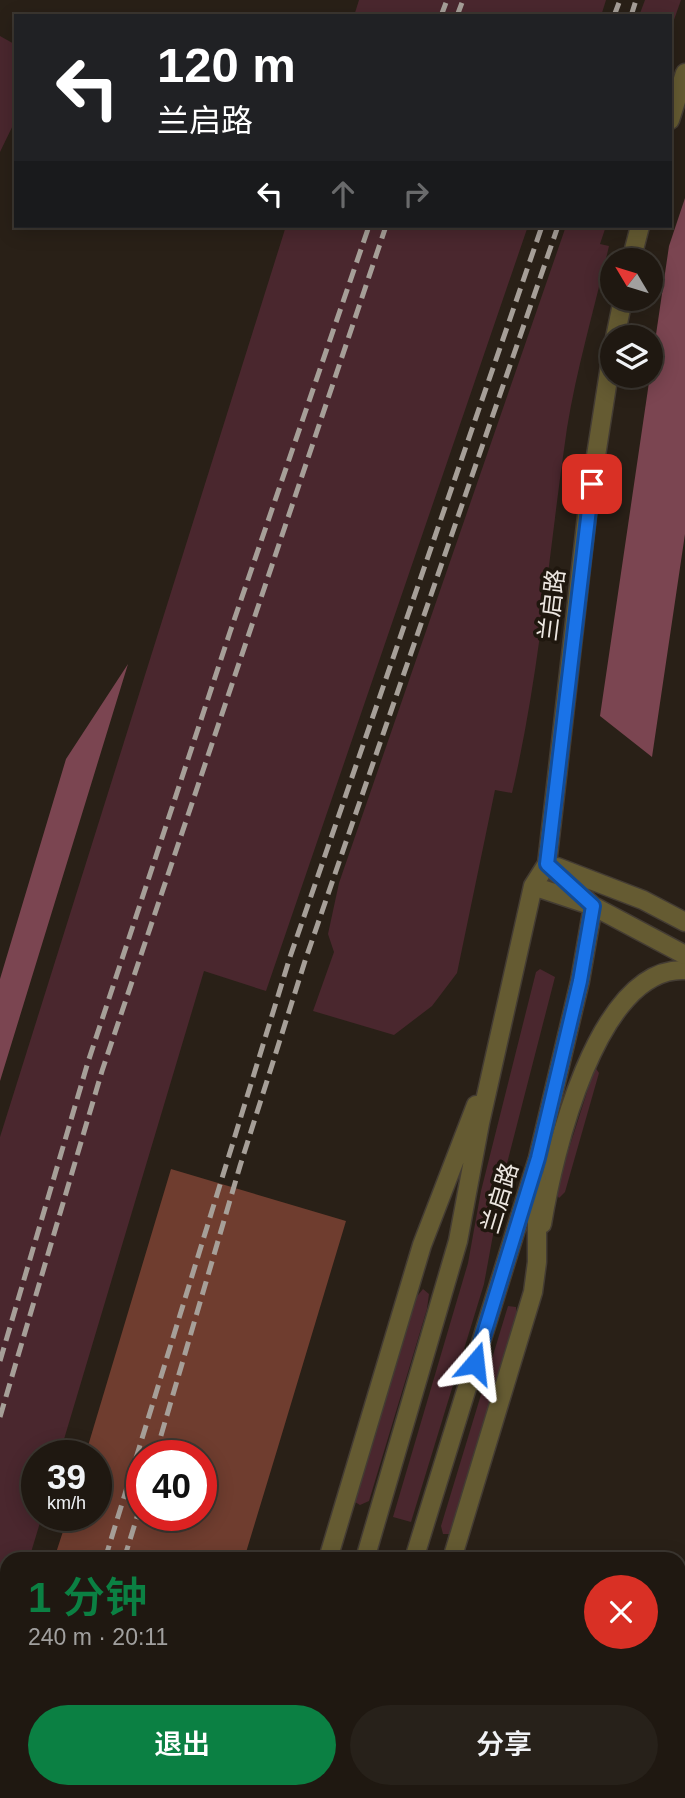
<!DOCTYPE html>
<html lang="zh">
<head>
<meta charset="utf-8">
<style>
  body { margin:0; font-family:Helvetica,"Noto Sans SC",sans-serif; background:#27211a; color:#f1f3f6; height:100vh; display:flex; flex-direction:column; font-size:26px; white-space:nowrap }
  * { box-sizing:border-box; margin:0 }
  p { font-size:23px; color:#a1a09f }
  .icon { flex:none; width:38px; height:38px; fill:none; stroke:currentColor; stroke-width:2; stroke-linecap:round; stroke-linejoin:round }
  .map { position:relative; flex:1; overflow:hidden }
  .drawer { position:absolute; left:0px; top:1552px; width:686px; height:247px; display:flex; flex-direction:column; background:#1f1811; border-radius:21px 21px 0 0; box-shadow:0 4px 18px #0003,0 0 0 2px #3c3731 }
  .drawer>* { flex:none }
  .banner { position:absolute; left:14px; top:14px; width:658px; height:214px; border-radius:0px; box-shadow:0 4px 18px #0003,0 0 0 2px #3c3731; background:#202124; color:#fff; overflow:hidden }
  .needle { width:46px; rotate:308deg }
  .tools { position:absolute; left:600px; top:248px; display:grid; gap:14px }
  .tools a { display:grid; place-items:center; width:63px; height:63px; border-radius:50%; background:#1f1811; box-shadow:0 4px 18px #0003,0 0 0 2px #3c3731; font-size:35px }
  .speed { position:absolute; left:21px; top:1440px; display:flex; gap:14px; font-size:35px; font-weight:700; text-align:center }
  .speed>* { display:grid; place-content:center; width:91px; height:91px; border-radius:50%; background:#1f1811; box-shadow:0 4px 18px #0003,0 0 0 2px #3c3731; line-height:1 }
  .speed small { font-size:18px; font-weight:400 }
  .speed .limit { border:10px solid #d22; background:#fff; color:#111 }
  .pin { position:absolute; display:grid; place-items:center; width:60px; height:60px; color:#fff; margin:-30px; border-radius:14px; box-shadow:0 4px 10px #0006 }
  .me { position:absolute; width:77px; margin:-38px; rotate:17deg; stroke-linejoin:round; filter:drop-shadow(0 0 5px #0008) }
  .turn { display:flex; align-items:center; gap:24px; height:147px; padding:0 28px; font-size:32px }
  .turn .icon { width:91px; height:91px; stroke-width:2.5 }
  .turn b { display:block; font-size:49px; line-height:60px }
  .lanes { display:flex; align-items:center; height:66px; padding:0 28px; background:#0003; justify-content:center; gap:35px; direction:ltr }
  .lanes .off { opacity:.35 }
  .round { display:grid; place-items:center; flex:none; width:74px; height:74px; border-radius:37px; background:#27211a }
  .summary { display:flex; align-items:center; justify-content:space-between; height:119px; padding:0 28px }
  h1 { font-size:42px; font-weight:600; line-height:52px; color:#0b8043 }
  .primary-button { display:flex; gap:14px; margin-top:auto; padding:14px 28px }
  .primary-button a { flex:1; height:80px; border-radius:42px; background:#0b8043; color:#fff; font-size:28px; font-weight:600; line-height:80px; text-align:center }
  .primary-button a+a { background:#27211a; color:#f1f3f6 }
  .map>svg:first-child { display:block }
  .green { fill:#4a272e }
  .forest { fill:#7b4551 }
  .building { fill:#6f3d2f; fill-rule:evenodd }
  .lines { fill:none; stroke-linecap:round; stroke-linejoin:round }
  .minor-casing { stroke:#443c33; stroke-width:21 }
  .tertiary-casing { stroke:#443c33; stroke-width:21 }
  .minor { stroke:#655b32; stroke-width:18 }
  .tertiary { stroke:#655b32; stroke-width:18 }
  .rail { stroke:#a69f98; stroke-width:5; stroke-dasharray:14 7; stroke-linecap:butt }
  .route-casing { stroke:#114b97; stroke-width:18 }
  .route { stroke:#1a73e8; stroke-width:12 }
  .labels { text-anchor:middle; stroke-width:7; stroke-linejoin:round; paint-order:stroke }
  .street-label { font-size:24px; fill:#ede7e1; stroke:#1f170e }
</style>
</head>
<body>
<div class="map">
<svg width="685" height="1798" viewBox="0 0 685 1798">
  <rect width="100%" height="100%" fill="#292017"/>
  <path class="green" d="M359 0H606L601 16H354Z
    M645 0H681L670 31V16H639Z
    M0 36 16 45V119L0 152Z
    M286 226H528L266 991 204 971 59 1456H37V1516H42L29 1559H7V1632L0 1656V1137Z
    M566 226H606L600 244 609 246C595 306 577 367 567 428 549 550 540 673 512 793L495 790 457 973 432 1006 394 1035 313 1011 334 952 328 934 339 883Z
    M540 969 555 977 504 1175 484 1284 411 1522 393 1517 468 1263 481 1191 536 972Z
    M595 1067 599 1073 565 1192 559 1198 555 1192Z
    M423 1289 429 1294 427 1309 369 1501 360 1505 355 1502V1496L414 1300Z
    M508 1306 516 1307 517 1318 452 1534H443L441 1526Z"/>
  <path class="forest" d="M685 198V534L652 757 600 716 669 246Z
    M128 664 0 1081V979L66 759Z"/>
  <path class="building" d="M171 1169 346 1221 278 1447 244 1559H54L68 1516H96V1456H85ZM142 1456H201V1516H142Z"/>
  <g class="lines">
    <defs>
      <path id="minor" d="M542 1224C553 1157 596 966 685 970"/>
      <path id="tertiary" d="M670 120 685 73
        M631 261 640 226
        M615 338 623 299
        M557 867 643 900 685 922
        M533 886 593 906 685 955
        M328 1559 422 1245 476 1105
        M365 1559 458 1241 480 1123 533 886 547 864 588 507 612 353
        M414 1559 538 1158 580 981 593 906 547 864
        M452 1559 533 1292 537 1262V1180
        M256 1798 258 1792
        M293 1798 295 1792
        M344 1798 346 1792
        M382 1798 383 1792"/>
    </defs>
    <use href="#minor" class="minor-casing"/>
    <use href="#tertiary" class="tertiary-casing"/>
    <use href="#minor" class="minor"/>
    <use href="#tertiary" class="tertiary"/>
    <path class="rail" d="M441 16 447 0
      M457 16 463 0
      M614 16 620 0
      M631 16 636 0
      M0 1361 88 1062 230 632 369 226
      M0 1417 102 1071 386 226
      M155 1456 240 1166 305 961 558 226
      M105 1559 290 957 542 226
      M124 1559 142 1501
      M33 1798 35 1792
      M52 1798 54 1792"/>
  </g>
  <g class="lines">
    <defs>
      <path id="route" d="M475 1363 538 1158 580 981 593 906 547 864 592 484"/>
    </defs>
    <use href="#route" class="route-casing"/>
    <use href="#route" class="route"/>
  </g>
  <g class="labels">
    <g class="street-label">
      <text transform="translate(552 605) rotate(-83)" y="8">兰启路</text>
      <text transform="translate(500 1198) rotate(-73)" y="8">兰启路</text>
    </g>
  </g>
</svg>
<div class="tools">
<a><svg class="needle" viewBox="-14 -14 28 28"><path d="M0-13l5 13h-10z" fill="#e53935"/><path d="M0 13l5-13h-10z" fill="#a1a09f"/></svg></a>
<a><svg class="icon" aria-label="layers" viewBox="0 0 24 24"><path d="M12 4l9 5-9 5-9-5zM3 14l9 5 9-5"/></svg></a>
</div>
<div class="speed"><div>39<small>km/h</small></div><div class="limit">40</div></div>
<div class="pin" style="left:592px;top:484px;background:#d93025"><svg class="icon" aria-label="arrive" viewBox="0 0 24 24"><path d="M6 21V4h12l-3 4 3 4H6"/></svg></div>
<svg class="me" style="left:475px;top:1363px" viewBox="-20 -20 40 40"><path d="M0-17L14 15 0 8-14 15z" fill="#1a73e8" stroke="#fff" stroke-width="4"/></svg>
<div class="banner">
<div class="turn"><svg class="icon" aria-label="left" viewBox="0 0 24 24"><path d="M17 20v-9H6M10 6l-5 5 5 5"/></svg><div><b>120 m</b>兰启路</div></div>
<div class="lanes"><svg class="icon" aria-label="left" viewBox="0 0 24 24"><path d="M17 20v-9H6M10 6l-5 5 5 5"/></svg><svg class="icon off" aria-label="ahead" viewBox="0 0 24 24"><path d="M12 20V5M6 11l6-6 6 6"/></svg><svg class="icon off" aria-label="right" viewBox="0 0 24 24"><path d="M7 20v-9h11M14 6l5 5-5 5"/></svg></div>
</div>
<section class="drawer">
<div class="summary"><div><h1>1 分钟</h1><p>240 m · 20:11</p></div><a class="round" style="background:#d93025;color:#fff"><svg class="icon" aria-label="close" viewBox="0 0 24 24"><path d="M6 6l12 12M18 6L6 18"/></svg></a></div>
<div class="primary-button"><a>退出</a><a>分享</a></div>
</section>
</div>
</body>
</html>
